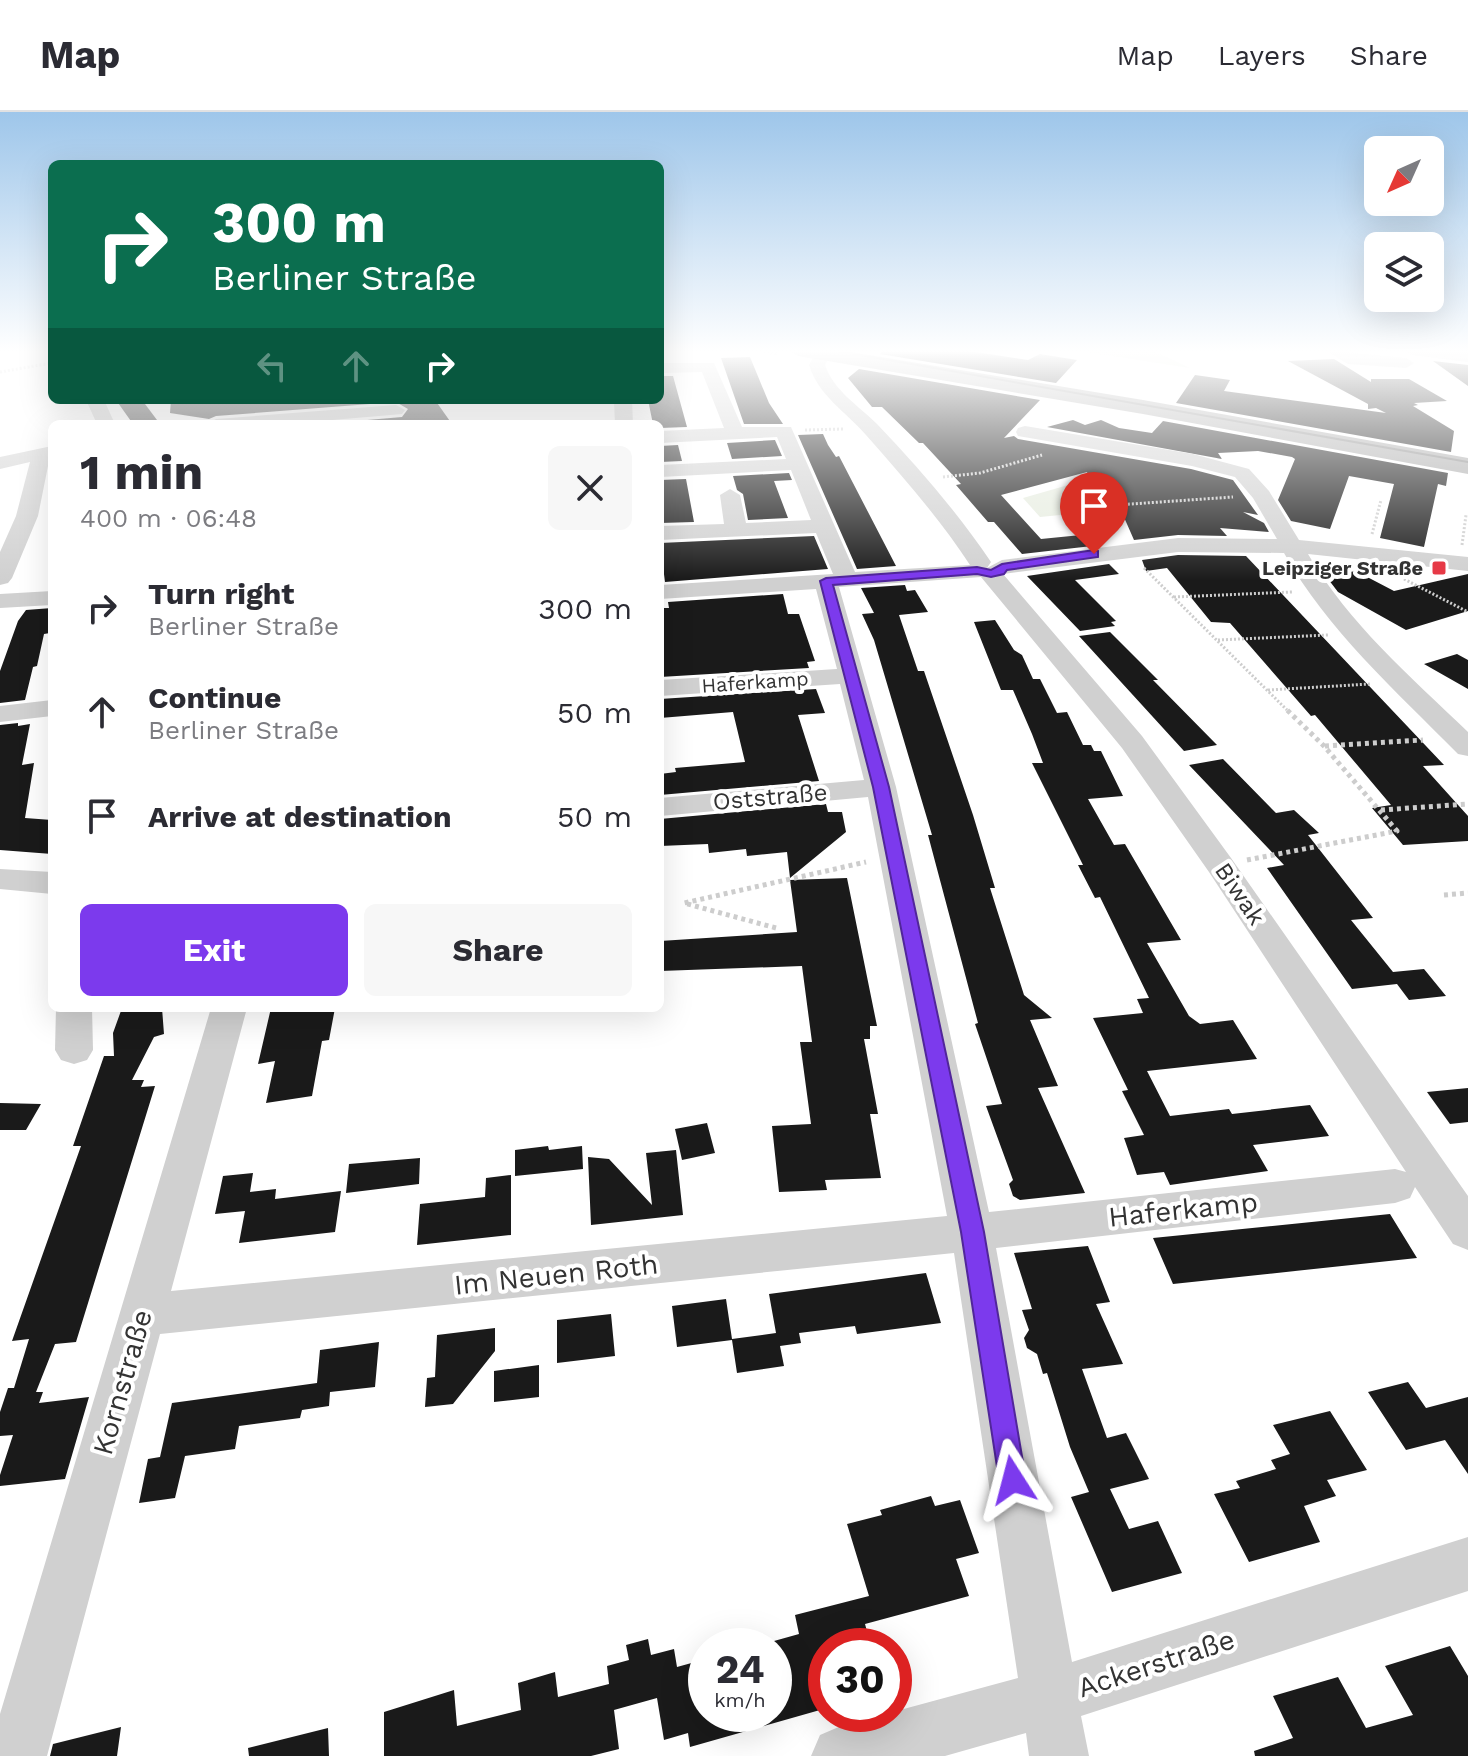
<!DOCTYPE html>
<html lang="en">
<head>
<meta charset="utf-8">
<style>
  body { margin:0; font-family:"Work Sans",sans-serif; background:#f7f7f7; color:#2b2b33; height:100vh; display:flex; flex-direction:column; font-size:30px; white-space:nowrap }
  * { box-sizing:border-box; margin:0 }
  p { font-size:26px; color:#7c7c81 }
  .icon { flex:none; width:44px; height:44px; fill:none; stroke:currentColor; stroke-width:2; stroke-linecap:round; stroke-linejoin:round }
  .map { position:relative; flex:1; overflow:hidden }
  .sheet { position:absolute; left:48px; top:308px; width:616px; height:592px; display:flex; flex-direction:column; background:#fff; border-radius:12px; box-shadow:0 8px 32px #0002 }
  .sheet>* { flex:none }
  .guide { position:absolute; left:48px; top:48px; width:616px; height:244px; border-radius:12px; box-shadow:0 8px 32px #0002; background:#0b6e4f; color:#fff; overflow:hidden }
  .needle { width:52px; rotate:225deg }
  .buttons { position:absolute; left:1364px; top:24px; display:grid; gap:16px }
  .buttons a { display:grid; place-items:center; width:80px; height:80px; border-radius:12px; background:#fff; box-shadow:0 8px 32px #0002; font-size:40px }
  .speed { position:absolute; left:688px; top:1516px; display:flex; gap:16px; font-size:40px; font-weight:700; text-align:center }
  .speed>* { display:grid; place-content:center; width:104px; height:104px; border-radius:50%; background:#fff; box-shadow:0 8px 32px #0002; line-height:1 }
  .speed small { font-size:20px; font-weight:400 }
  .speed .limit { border:12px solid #d22; background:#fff; color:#111 }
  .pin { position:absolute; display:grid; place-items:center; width:68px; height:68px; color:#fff; margin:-82px -34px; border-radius:50% 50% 50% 0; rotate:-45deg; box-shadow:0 0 8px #0007 }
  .pin .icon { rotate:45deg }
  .me { position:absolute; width:88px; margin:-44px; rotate:351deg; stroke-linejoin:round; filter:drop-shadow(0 0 6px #0008) }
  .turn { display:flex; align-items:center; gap:28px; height:168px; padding:0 32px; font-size:36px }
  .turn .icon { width:104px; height:104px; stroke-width:2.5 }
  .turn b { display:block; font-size:56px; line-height:68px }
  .lanes { display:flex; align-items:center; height:76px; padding:0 32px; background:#0003; justify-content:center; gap:40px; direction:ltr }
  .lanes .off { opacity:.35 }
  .round { display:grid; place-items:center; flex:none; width:84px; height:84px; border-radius:12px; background:#f7f7f7 }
  .overview { display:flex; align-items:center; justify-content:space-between; height:136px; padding:0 32px }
  h1 { font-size:48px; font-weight:700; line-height:60px }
  .cta { display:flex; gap:16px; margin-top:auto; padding:16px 32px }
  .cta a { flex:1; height:92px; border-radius:12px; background:#7c3aed; color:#fff; font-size:32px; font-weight:700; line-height:92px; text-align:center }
  .cta a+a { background:#f7f7f7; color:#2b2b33 }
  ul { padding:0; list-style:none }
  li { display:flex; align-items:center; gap:24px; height:104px; padding:0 32px }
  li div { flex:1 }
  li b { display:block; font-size:30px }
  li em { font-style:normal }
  header { display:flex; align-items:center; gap:48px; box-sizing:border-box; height:112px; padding:0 40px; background:#fff; border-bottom:2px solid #e1e1e2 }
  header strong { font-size:38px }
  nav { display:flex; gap:44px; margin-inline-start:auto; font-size:28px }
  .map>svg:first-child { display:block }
  .green { fill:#e6ecdf }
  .building { fill:#1a1a1a }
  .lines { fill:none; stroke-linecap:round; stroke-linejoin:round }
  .path-far1 { stroke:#cdcdcd; stroke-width:3; stroke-dasharray:2 2; stroke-linecap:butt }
  .path { stroke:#cdcdcd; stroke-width:5; stroke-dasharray:4 4; stroke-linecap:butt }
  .minor { fill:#d0d0d0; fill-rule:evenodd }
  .major { fill:#ababab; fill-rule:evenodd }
  .tram { stroke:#888; stroke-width:2 }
  .route { fill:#7c3aed; stroke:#51269a; stroke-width:2 }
  .poi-dot { fill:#e63946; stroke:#fff; stroke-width:3 }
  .labels { text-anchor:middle; stroke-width:8; stroke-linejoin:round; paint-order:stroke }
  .far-poi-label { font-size:20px; font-weight:bold; fill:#333; stroke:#fff; text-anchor:end }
  .far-street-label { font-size:20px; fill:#333; stroke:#fff }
  .street-label { font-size:24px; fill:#333; stroke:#fff }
  .near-street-label { font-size:28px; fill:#333; stroke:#fff }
</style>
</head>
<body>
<header>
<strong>Map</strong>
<nav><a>Map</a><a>Layers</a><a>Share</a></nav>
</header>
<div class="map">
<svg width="1468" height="1644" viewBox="0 0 1468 1644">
  <rect width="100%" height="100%" fill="#fff"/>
  <path class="green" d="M1073 238H1152L1190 256Z
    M1089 367 1101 399 1040 405 1023 386Z"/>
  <path class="building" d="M884 238H962L1028 248 1040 242 1077 248 1056 271 880 242Z
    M750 245 769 291 783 312H744L721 246Z
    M1334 247 1371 270V267H1409L1447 289 1414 291 1418 293 1413 294 1454 319 1451 340 1176 291 1195 263 1230 268 1224 279 1386 301 1376 296 1368 297V292L1288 249Z
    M1433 249 1468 253V274Z
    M859 257 1040 288 1004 326 1014 324 1018 327 1191 357 1233 368 1258 403 1243 400 1264 411 1269 420 1220 416 1227 424 1178 423 1134 428 1116 387 1096 386 1087 360 1001 383 1041 427 1081 423 1092 434 1022 442 994 410H988L956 373 961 372 923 331H919L882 295H872L848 266Z
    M660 264H673L687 315 660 316V312H653L648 288H660Z
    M116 288H142L160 312H133Z
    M171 288H435L452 312H321L402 305 408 297 396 290 216 304 209 307 170 301Z
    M1073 308 1085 313 1101 308 1119 316 1152 321 1163 309 1448 361 1446 374 1438 372 1424 435 1380 426 1394 372 1349 364 1330 417 1291 409 1278 388 1295 347 1292 345 1258 339 1218 341 1222 347 1047 315Z
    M823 322 828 333 836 345 839 344 896 454 857 457 798 323Z
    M775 328 782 344 732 347 727 331Z
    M678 333 682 349 660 350V334Z
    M789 361 792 368 774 369 788 406 748 408 743 382 737 378 733 364Z
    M686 367 694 410 660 411V368Z
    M814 424 828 457 665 470 660 431Z
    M1178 443 1246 444 1444 653 1423 654 1468 704V729L1403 733 1372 696 1391 693 1315 603 1311 604 1230 511 1211 510 1167 456 1146 459 1142 448Z
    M1109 452 1119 462 1075 468 1116 509 1111 510 1115 514 1080 519 1027 464Z
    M1350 456 1394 479 1468 462V499L1406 518 1338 480 1325 463Z
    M905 473 907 479 915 478 928 500 899 503 918 559H924L973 703 995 776H990L1017 861 1024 883 1052 906 1030 908 1058 974 1038 976 1085 1081 1020 1088 1013 1084 1009 1072 1013 1068 986 994 1002 992 975 912 978 911 928 723H932L874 528 862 502 874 501 861 476Z
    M783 482 788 502H799L815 549 807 550 809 556 660 565V496H669L668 490Z
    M52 496 50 521 44 522 37 554 33 555 25 588 0 591V559L18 509 26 498Z
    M995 508 1014 538 1022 543 1033 567H1040L1057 601 1067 600 1083 633H1091L1094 639H1101L1123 684 1088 687 1114 733 1125 732 1181 828 1147 831 1189 904 1200 912 1233 908 1257 947 1147 959 1170 1004 1229 997 1232 1002 1310 993 1329 1024 1253 1033 1268 1059 1170 1073 1164 1060 1137 1063 1124 1026 1144 1023 1122 979 1128 978 1093 906 1143 901 1137 887 1149 886 1100 785 1095 786 1078 753H1083L1032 651H1043L1032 622 1013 578H1001L974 510Z
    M1110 520 1158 568H1153L1217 633 1184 639 1079 524Z
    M1457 542 1468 548V577L1424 552Z
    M816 577 825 601 798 603 819 669 660 683V662L676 660 675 656 745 650 733 600 660 606V587Z
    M18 611V614L30 612 22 653 34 651 25 706 52 708V742L0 738V613Z
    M1223 647 1276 701 1294 698 1319 721 1308 723 1373 806 1351 808 1393 860 1424 857 1446 884 1409 888 1397 872 1352 877 1267 756 1284 753 1189 653Z
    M826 692 828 700H842L846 720 790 766 787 740 747 744 746 737 709 741 708 732 660 734V707Z
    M847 766 877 914H870V927H864L878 1002H870L881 1066 825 1068 827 1078 779 1080 772 1014 811 1012 800 930H812L802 854 660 859V829L797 820 790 768Z
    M122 896H162L164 922 154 925 132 968H144L141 975 155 974 76 1230 55 1232 36 1280H43L39 1291 89 1285 65 1367 0 1374V1363L13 1323 0 1324V1300L8 1276H14L29 1227 12 1229 81 1034H73L104 944H114L113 921Z
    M271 896H335L329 928 322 929 312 984 266 991 275 949 258 952Z
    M1468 976V1010L1450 1012 1427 980Z
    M0 991 41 992 26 1018H0Z
    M707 1011 715 1041 682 1048 675 1017Z
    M548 1034 549 1038 582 1034 583 1057 515 1064V1038Z
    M676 1038 683 1103 591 1113 588 1045 609 1047 652 1093 646 1041Z
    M420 1046 419 1072 346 1081 349 1052Z
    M253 1061 250 1080 276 1077 275 1087 341 1079 335 1120 239 1131 245 1099 215 1102 223 1064Z
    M511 1063V1123L417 1133 420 1092 485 1085 486 1066Z
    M1390 1102 1417 1146 1173 1172 1153 1126Z
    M1088 1134 1110 1190 1096 1192 1123 1252 1082 1257 1107 1326 1126 1321 1149 1367 1110 1377 1129 1417 1158 1409 1182 1461 1112 1480 1071 1385 1089 1380 1070 1335 1047 1261 1043 1262 1037 1242 1027 1236 1024 1226 1029 1218 1022 1198 1032 1197 1014 1141Z
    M926 1161 941 1211 857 1222 855 1214 799 1221 801 1231 780 1234 784 1254 737 1261 732 1228 677 1235 672 1194 726 1187 732 1227 776 1221 769 1182Z
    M611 1202 615 1244 557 1251V1208Z
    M495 1216V1239L453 1292 425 1295 427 1266 435 1265 437 1223Z
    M379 1230 375 1275 330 1280 329 1294 302 1298 300 1306 239 1314 235 1337 185 1344 175 1386 139 1391 148 1347 160 1345 172 1291 317 1271 320 1238Z
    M539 1253V1285L494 1290V1259Z
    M1408 1270 1426 1296 1468 1285V1362L1445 1328 1406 1338 1368 1280Z
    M1330 1299 1367 1358 1327 1368 1336 1384 1304 1394 1320 1430 1249 1450 1214 1382 1240 1376 1236 1369 1276 1357 1271 1348 1290 1342 1273 1313Z
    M931 1384 935 1394 960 1388 979 1441 956 1447 969 1484 865 1512 871 1534H826V1594L820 1595V1598L690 1635 688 1621 664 1628 657 1586 614 1598 619 1637 591 1644H384V1600L454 1578 457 1614 521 1598 518 1571 555 1560 558 1585 609 1572 607 1554 629 1548 626 1533 648 1527 651 1543 674 1537 677 1555 706 1547V1602H774V1529L799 1522 795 1503 869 1484 847 1412 882 1403 880 1398Z
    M1450 1534 1468 1564V1644H1255L1254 1639 1293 1626 1273 1584 1338 1565 1366 1616 1413 1603 1385 1554Z
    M121 1615 117 1644H50L53 1632Z
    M328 1616 329 1644H249L248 1636Z"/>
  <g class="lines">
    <path class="path-far1" d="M755 238 778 242
      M0 260 52 251
      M805 318 843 317
      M943 365 980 361 1042 343
      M1113 422 1102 394 1233 385
      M1372 422 1381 388
      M1462 433 1466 403
      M1144 456 1287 598
      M1404 467 1468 500
      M1174 485 1292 480
      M1218 528 1328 523
      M1268 578 1370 572"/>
    <path class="path" d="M1325 634 1423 628
      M1381 698 1468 692
      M1247 748 1397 719 1324 634 1285 596
      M1444 783 1468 781
      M776 816 684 791 866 750"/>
    <path class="minor" d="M817 238H833L825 253C834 279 858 293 877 312 918 355 958 401 991 450L987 456 1002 448 1178 426 1277 427 1253 386 1235 365 1192 354 1018 324 1016 320 1018 316 1025 314 1193 342 1249 357 1269 379 1299 428 1468 445V459L1308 442C1349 512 1410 564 1468 620V644L1458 642C1395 578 1328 519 1284 441L1178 440 1003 462 1142 624 1231 746 1468 1084V1138L1453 1132 1415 1075 1410 1086 1395 1091 996 1136 1072 1550 1468 1425V1479L1081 1604 1089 1644H1029L1026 1621 945 1644H811L820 1623 841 1614 1018 1566 954 1141 160 1222 47 1644H0V1602L211 896H247L171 1179 947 1104 868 685 660 704V686L864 668 840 572 660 584V568L837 557 816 477 660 487V473L833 462 816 421 660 428V414L724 412 720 383 730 377 740 383 746 411 811 408 791 358 660 365V353L786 347 777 325 660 331V319L724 316 702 260 660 261V251H714L742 315H791L855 460 970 453C940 407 903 365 866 323 845 299 819 284 809 253ZM981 465 1122 636 1209 760 1406 1060 1395 1057 989 1100 896 675 839 475Z
      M1325 238 1406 246 1414 251 1406 256 1348 252Z
      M1404 238 1468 240V250L1412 243Z
      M86 288H104L115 312H97Z
      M614 288H632L633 312H615Z
      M396 293 405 298 402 302 286 312H207L216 307Z
      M52 334 38 404 12 466 8 471 0 473V440L16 404 30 350 0 357V345Z
      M52 479V493L0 496V482Z
      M52 588V604L0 610V594Z
      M0 757 52 760V782L0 777Z
      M56 896H92L93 938 87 948 74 952 61 948 55 938Z"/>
    <path class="major" d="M788 238H839L1143 288 1468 346V362L1143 302 798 244Z"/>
    <path class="tram" d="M832 238 1468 350"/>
  </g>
  <linearGradient id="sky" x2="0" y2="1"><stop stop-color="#9ec6ea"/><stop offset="0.51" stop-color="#fff"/><stop offset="1" stop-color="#fff" stop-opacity="0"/></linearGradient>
  <rect width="1468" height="469" fill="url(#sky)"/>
  <path class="route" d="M1094 438 1098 439V445L1007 458 1004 462 991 465 977 462 833 473 889 675 984 1120 1026 1368 1022 1378 1013 1382 1003 1378 999 1368 961 1120 873 675 820 469 826 466 977 455 991 458 1002 452Z"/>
  <rect class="poi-dot" x="1431" y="448" width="16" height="16" rx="4"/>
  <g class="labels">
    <g class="far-poi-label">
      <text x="1423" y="463">Leipziger Straße</text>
    </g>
    <g class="far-street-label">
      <text transform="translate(755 570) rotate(-4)" y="7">Haferkamp</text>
    </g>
    <g class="street-label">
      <text transform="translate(770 685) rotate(-5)" y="8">Oststraße</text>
      <text transform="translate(1240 782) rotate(56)" y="8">Biwak</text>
    </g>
    <g class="near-street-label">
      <text transform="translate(1183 1097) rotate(-6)" y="10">Haferkamp</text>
      <text transform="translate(556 1162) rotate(-6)" y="10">Im Neuen Roth</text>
      <text transform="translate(122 1270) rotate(-74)" y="10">Kornstraße</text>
      <text transform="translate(1156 1551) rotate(-18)" y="10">Ackerstraße</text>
    </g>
  </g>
</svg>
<div class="buttons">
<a><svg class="needle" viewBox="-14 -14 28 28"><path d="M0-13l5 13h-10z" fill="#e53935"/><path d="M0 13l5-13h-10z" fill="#7c7c81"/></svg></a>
<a><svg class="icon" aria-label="layers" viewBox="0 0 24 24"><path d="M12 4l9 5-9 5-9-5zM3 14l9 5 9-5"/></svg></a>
</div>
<div class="speed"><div>24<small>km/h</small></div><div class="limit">30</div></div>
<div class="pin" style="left:1094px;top:442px;background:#d93025"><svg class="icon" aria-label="arrive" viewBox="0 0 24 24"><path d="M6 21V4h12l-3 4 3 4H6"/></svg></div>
<svg class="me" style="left:1013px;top:1368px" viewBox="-20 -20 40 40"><path d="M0-17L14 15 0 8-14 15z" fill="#7c3aed" stroke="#fff" stroke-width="4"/></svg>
<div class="guide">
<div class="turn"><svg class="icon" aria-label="right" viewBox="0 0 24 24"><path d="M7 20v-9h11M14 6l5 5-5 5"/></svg><div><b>300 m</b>Berliner Straße</div></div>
<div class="lanes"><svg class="icon off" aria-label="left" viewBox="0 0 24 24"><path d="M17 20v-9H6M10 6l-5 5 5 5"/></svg><svg class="icon off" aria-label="ahead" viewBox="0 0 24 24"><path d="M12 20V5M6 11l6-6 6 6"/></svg><svg class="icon" aria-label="right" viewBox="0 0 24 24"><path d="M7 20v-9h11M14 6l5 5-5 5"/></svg></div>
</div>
<section class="sheet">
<div class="overview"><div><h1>1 min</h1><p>400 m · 06:48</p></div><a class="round"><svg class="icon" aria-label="close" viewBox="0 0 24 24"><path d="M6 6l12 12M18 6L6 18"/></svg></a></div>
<ul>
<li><svg class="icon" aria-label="right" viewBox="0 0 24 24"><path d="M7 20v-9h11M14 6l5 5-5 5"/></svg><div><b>Turn right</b><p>Berliner Straße</p></div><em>300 m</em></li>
<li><svg class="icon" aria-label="ahead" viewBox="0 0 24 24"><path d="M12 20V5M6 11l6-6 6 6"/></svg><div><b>Continue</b><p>Berliner Straße</p></div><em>50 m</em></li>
<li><svg class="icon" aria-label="arrive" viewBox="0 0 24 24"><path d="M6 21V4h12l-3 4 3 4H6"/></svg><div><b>Arrive at destination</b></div><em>50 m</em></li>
</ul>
<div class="cta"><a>Exit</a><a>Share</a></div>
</section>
</div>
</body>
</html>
